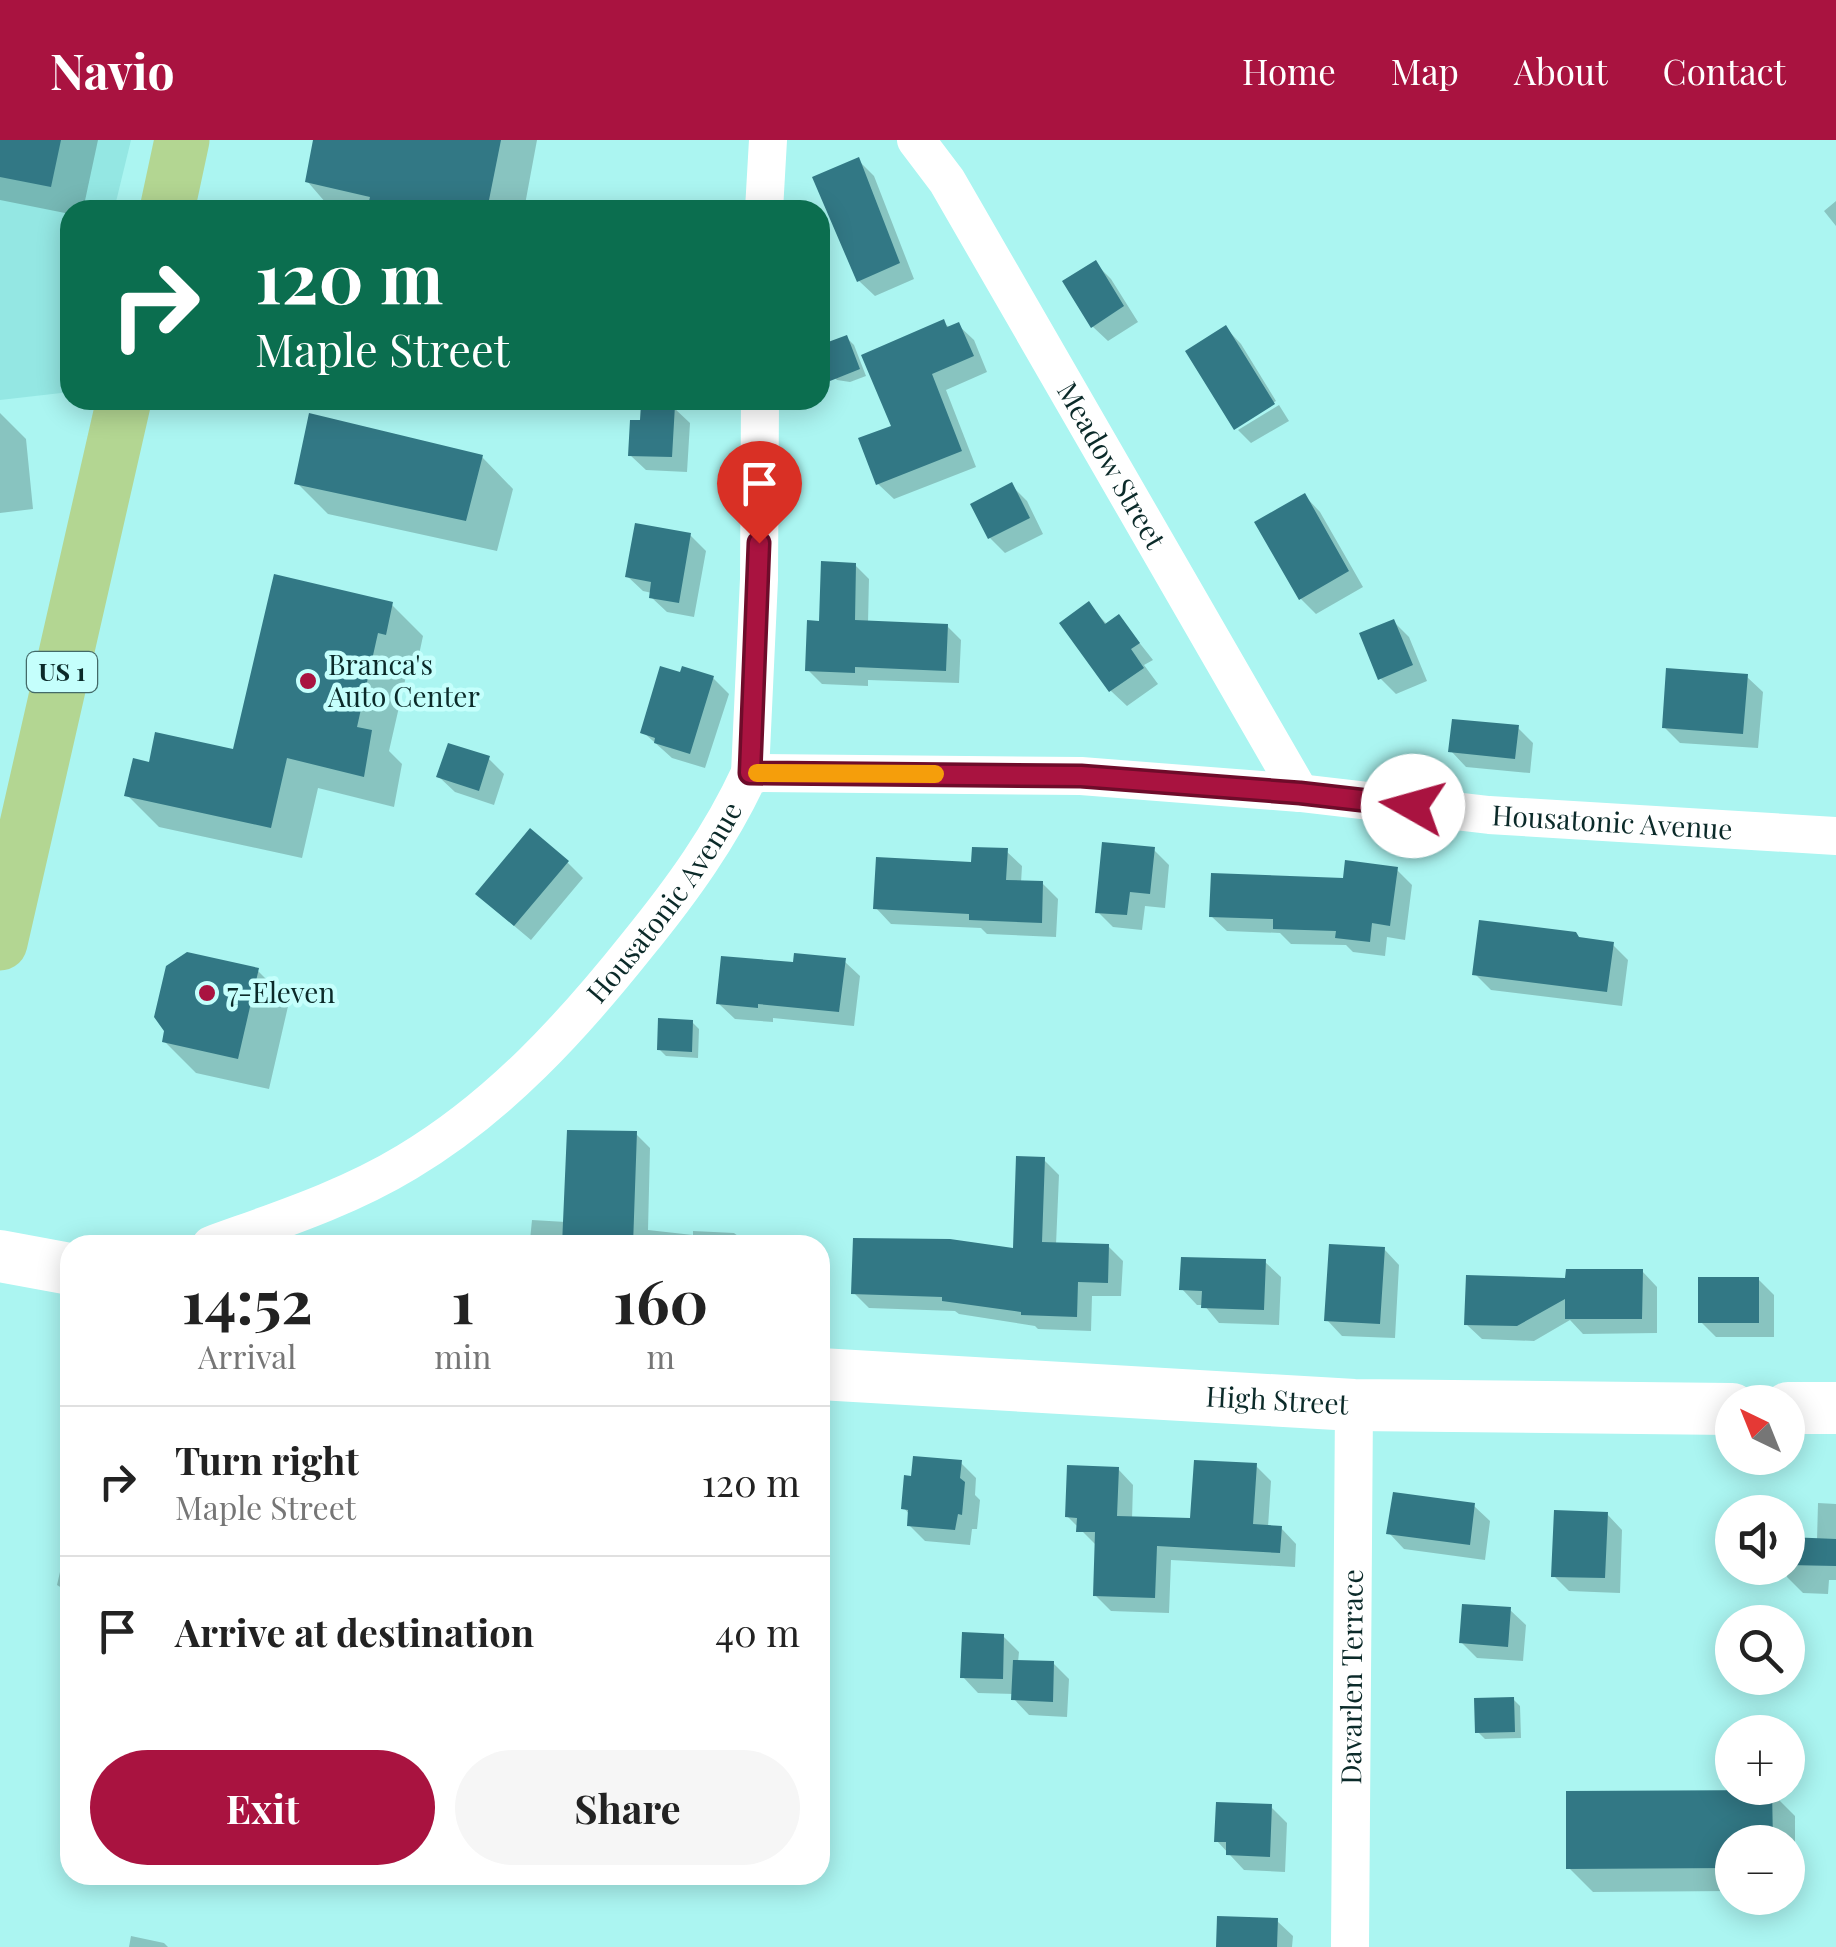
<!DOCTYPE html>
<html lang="en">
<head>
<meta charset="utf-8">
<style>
  body { margin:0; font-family:"Playfair Display",serif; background:#f6f6f6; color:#222; height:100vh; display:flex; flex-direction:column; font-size:38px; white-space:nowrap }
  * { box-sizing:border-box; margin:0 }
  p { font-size:32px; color:#767676 }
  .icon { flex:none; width:55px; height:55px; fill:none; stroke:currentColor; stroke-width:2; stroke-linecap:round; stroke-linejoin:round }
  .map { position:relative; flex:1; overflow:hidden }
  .side { position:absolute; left:60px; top:1095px; width:770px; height:650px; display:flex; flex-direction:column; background:#fff; border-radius:30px; box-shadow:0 5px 25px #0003 }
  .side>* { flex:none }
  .top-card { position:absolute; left:60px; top:60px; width:770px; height:210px; border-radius:30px; box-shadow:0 5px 25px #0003; background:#0b6e4f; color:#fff; overflow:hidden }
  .needle { width:65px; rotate:317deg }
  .tools { position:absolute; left:1715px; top:1245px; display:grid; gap:20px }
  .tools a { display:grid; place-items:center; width:90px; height:90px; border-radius:50%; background:#fff; box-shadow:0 5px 25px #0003; font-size:50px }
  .pin { position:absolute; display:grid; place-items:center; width:85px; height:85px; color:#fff; margin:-102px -42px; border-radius:50% 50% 50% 0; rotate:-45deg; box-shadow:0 0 10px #0007 }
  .pin .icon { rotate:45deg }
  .me { position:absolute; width:110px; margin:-55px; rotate:277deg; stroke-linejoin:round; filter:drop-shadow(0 0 8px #0008) }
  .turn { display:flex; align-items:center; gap:35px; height:210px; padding:0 30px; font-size:45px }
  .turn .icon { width:130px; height:130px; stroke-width:2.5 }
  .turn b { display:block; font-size:70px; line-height:85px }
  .eta { display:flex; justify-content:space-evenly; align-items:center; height:170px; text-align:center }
  .eta b { font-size:60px; font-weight:700; line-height:70px }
  .button { display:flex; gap:20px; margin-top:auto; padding:20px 30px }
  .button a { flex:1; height:115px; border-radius:60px; background:#a91340; color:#fff; font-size:40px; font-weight:700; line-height:115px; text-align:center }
  .button a+a { background:#f6f6f6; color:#222 }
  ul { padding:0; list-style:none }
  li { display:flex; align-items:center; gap:30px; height:150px; padding:0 30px; border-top:2px solid #e0e0e0 }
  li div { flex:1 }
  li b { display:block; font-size:38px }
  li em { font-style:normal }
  header { display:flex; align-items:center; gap:60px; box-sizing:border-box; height:140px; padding:0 50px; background:#a91340; color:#fff }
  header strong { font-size:48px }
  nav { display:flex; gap:55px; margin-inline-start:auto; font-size:35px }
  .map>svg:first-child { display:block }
  .built { fill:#94e7e3 }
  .shadow { fill:#0003 }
  .building { fill:#327885 }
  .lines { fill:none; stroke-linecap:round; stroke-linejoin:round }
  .street { stroke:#fff; stroke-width:38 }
  .secondary { stroke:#fff; stroke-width:52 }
  .primary { stroke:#b3d692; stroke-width:55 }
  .route-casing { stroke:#6e0c2a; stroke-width:25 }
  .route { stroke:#a91340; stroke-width:18 }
  .slow { stroke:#f59e0b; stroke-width:18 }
  .poi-dot { fill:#a91340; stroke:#c5fffc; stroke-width:4 }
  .labels { text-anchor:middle; stroke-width:9; stroke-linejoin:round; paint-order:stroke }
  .shield { fill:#c5fffc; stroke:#436a68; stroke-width:2.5 }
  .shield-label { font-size:25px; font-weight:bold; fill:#0b2a29 }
  .street-label { font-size:28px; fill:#0b2a29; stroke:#c5fffc }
  .poi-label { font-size:28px; fill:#0b2a29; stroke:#c5fffc; text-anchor:start }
</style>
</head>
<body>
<header>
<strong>Navio</strong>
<nav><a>Home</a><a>Map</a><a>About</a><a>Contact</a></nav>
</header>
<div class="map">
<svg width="1836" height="1807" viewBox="0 0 1836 1807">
  <rect width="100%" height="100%" fill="#abf5f1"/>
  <path class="built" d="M0 0H131L114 70H70V252L0 260Z"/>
  <path class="shadow" d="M0 0H98L83 70H70V74L0 60Z
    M315 0H537L524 70H332L307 41Z
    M858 20 874 36 914 139 875 156 859 141Z
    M1836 61V86L1824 71Z
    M1095 123 1111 139 1138 182 1108 201 1092 186Z
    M943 182 950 188 958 185 974 200 987 232 946 250 976 327 894 359 878 344 894 287Z
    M1226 188 1241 204 1276 261 1236 285Z
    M847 198 854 205 866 236 850 242 837 240 829 232 820 208Z
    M1279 265 1289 281 1251 303 1238 290Z
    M674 268 690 283 687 332 646 330 630 315 642 283Z
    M0 273 26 299 33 369 0 373Z
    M482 317 513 349 497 411 328 374 297 343Z
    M1011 345 1027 361 1043 394 1005 413 990 398Z
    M1305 356 1320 372 1363 447 1316 474 1301 459Z
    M690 395 706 411 694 477 667 472 651 457 652 453 643 451 627 436Z
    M855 425 869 439 868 483 947 486 961 500 959 543 868 540V546L822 544 808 530 821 483Z
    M392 465 423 496 417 524 409 523 389 611 402 624 394 667 318 648 302 718 159 687 127 655 150 625 235 612Z
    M1088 465 1108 485 1119 477 1153 520 1144 525 1158 544 1127 566 1111 551 1062 483Z
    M1394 482 1409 497 1427 541 1396 554 1381 539Z
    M1747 537 1763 552 1758 608 1680 603 1664 587Z
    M713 538 729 554 705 628 672 618 643 592Z
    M1518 588 1533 603 1530 633 1466 627 1451 611Z
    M489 619 504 634 494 665 455 652 439 637Z
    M1154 710 1169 725 1165 768 1145 766 1142 790 1113 787 1098 772Z
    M1006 711 1022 726 1021 743H1042L1058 759 1056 797 987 794 981 788 891 784 876 768Z
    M567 722 583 738 531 800 494 769Z
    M1397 730 1412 745 1405 800 1387 797 1385 816 1353 812 1346 805 1291 804 1280 793 1227 791 1211 776Z
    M1612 804 1628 820 1622 866 1491 850 1475 834Z
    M844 821 860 836 854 886 773 878V882L735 879 719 864 795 824Z
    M258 831 289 862 269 949 196 933 164 901Z
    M692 882 699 889 698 918 666 916 659 909Z
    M636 994 650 1008 648 1090 693 1095V1091L734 1093 750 1105H464L465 1096 530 1100 532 1080 566 1082Z
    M1044 1020 1059 1035 1056 1105 1108 1106 1123 1121 1121 1156H1092L1091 1191 1038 1189 1035 1186 959 1174 955 1171 869 1168 854 1153 1015 1111Z
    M1384 1109 1399 1125 1395 1198 1342 1196 1327 1180Z
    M1265 1122 1281 1137 1279 1185 1219 1183 1204 1165H1197L1182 1149Z
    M1642 1131 1657 1147V1193L1583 1194 1570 1180 1534 1201 1482 1199 1466 1184 1568 1141Z
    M1758 1139 1774 1155V1197H1716L1701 1182Z
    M961 1323 976 1338 975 1355 980 1360 977 1389H972L970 1405 925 1401 909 1385 910 1375 904 1368Z
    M1256 1326 1271 1341 1268 1387 1281 1388 1296 1404 1295 1427 1171 1420 1169 1473 1111 1471 1095 1455 1097 1406 1067 1376 1118 1329 1133 1345 1132 1379 1193 1381Z
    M1818 1363 1836 1364V1440H1829L1828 1454 1803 1453 1787 1437 1789 1399 1817 1400Z
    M1474 1366 1490 1381 1485 1420 1404 1409 1389 1393Z
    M1607 1374 1622 1390 1620 1453 1569 1451 1554 1436Z
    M70 1388V1453L57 1445Z
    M1510 1470 1526 1485 1523 1521 1477 1518 1461 1502Z
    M1003 1496 1019 1512 1018 1522 1053 1523 1069 1539 1067 1577 1029 1575 1014 1559V1554L978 1553 963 1537Z
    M1513 1559 1520 1566 1521 1598 1485 1599 1478 1592Z
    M1771 1652 1795 1676V1751H1788V1702H1732V1751L1593 1752 1569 1728Z
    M1271 1667 1287 1683 1285 1732 1244 1730 1217 1701Z
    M1277 1781 1293 1796 1292 1807H1218Z
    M131 1796 164 1803 168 1807H129Z"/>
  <path class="building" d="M0 0H61L51 47 0 37Z
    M313 0H501L487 70H367L370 57 305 42Z
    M859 17 900 123 857 142 812 37Z
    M1096 120 1124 166 1091 188 1062 141Z
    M944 179 947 187 959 182 974 216 932 234 962 311 876 345 858 298 891 286 861 215Z
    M1226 185 1275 264 1234 290 1185 211Z
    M847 195 860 229 830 241 820 215V205Z
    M641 264 675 265 672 317 628 316 630 280H640Z
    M309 273 483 315 466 381 294 344Z
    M1012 342 1030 378 988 399 970 364Z
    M1305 353 1349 431 1299 460 1254 382Z
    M635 383 691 393 679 463 649 458 651 442 625 437Z
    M821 421 856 423 855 480 948 484 946 531 855 527V533L805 531 807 480 819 481Z
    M274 434 393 462 386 495 378 493 357 587 372 590 364 637 287 618 271 688 124 656 133 618 149 622 155 592 233 609Z
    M1089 461 1105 484 1119 474 1140 503 1131 509 1144 528 1109 552 1059 483Z
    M1394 479 1413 525 1378 540 1359 493Z
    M660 526 680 532 682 526 714 536 690 614 654 603 655 598 640 593Z
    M1666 528 1748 534 1743 594 1662 588Z
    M1452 579 1519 585 1515 619 1448 612Z
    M448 603 490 616 479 651 436 637Z
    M530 688 569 721 514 786 475 754Z
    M1102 702 1155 707 1150 754 1130 752 1127 775 1095 773Z
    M972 707 1008 708 1006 740 1043 741 1042 783 969 780V774L873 769 876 717 971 722Z
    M1345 720 1398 727 1390 786 1372 783 1370 802 1335 798 1336 791 1273 789V779L1209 777 1211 733 1343 738Z
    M1479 780 1576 792 1579 797 1614 802 1607 852 1472 835Z
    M187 812 259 828 238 919 162 902 164 891 154 877 166 826Z
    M794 813 846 818 839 872 758 864V868L716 864 721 816 793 822Z
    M658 878 693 880 692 912 657 910Z
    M567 990 637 991 633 1105H562Z
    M1016 1016 1045 1017 1042 1102 1109 1104 1108 1143 1078 1142 1077 1177 1021 1175V1172L942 1161V1157L851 1154 853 1098 950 1099 1013 1108Z
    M1329 1104 1385 1107 1380 1184 1324 1181Z
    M1181 1117 1266 1119 1264 1170 1201 1168 1202 1151 1179 1150Z
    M1566 1129H1643L1642 1179H1565V1159L1517 1186 1464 1185 1466 1135 1565 1138Z
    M1698 1137H1759V1183H1698Z
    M913 1316 962 1320 960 1338 965 1342 962 1375 958 1374 955 1390 907 1386 908 1370 901 1369 904 1335 911 1336Z
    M1194 1320 1257 1323 1253 1384 1282 1386 1280 1413 1157 1406 1155 1458 1093 1456 1095 1392H1076L1077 1378 1065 1377 1067 1325 1119 1327 1117 1376 1190 1378Z
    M1393 1352 1475 1363 1470 1405 1386 1394Z
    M1554 1370 1608 1372 1605 1438 1551 1437Z
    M1788 1397 1836 1399V1426L1788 1425Z
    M1462 1464 1511 1467 1508 1507 1459 1503Z
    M962 1492 1004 1494 1003 1539 960 1538Z
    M1013 1520 1054 1521 1053 1562 1011 1560Z
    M1514 1557 1515 1592 1475 1593 1474 1558Z
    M1772 1650 1773 1702H1732V1728L1566 1729V1651Z
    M1216 1662 1272 1664 1270 1717 1226 1715V1702H1214Z
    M1217 1776 1278 1778 1277 1807H1216Z"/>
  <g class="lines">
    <g class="street">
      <path id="s1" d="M916 0 947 41 1300 653"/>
      <path d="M764 70 768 0"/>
      <path d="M750 633 759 439 760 260"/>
      <path id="s2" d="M211 1105C277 1081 346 1059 407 1022 499 967 572 887 638 804 682 750 721 696 750 633L1081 636 1300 653 1489 675 1836 696"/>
      <path id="s3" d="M1350 1807 1354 1265"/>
    </g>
    <g class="secondary">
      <path d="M0 1116 70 1129"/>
      <path id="s4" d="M820 1234 1354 1265 1732 1269"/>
      <path d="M1788 1268H1836"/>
    </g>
    <path class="primary" d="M167 70 182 0
      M0 803 124 260"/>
  </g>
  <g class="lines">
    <defs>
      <path id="route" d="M759 403 750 633 1081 636 1300 653 1413 666"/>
    </defs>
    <use href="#route" class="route-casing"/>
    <use href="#route" class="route"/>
    <path class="slow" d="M757 633 935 634"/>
  </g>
  <g class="poi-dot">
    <circle cx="308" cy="541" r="10"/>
    <circle cx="207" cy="853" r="10"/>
  </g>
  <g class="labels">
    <rect class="shield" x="27" y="512" width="70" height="40" rx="8"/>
    <g class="shield-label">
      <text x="62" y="541">US 1</text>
    </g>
    <g class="street-label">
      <text dy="10" stroke="none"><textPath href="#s1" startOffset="380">Meadow Street</textPath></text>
      <text dy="10" stroke="none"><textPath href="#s2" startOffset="1602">Housatonic Avenue</textPath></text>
      <text dy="10" stroke="none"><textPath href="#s2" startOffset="582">Housatonic Avenue</textPath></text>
      <text dy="10" stroke="none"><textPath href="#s4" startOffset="458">High Street</textPath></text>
      <text dy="10" stroke="none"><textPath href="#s3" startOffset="270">Davarlen Terrace</textPath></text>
    </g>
    <g class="poi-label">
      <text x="328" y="535">Branca's<tspan x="328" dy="32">Auto Center</tspan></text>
      <text x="227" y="863">7-Eleven</text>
    </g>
  </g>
</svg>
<div class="tools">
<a><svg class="needle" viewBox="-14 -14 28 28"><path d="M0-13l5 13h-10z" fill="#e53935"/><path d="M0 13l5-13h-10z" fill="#767676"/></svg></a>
<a><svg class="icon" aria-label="sound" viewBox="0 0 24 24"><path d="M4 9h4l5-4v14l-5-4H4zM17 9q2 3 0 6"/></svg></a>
<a><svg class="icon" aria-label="search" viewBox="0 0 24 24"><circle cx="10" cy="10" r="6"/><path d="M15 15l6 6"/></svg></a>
<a>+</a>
<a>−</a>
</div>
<div class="pin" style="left:759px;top:403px;background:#d93025"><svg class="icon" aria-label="arrive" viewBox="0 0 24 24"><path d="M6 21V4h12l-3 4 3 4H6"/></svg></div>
<svg class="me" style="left:1413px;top:666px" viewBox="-20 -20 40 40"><circle r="19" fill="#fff"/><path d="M0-13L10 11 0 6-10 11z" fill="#a91340"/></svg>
<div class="top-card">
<div class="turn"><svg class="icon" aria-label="right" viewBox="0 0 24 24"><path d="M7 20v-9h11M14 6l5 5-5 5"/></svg><div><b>120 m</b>Maple Street</div></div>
</div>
<section class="side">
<div class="eta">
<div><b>14:52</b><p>Arrival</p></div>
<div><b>1</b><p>min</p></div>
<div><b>160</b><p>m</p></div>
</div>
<ul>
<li><svg class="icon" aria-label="right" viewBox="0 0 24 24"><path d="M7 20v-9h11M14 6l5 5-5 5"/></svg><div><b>Turn right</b><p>Maple Street</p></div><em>120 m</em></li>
<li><svg class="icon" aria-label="arrive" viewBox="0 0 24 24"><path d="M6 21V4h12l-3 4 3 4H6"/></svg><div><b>Arrive at destination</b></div><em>40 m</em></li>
</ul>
<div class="button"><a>Exit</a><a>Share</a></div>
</section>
</div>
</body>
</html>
